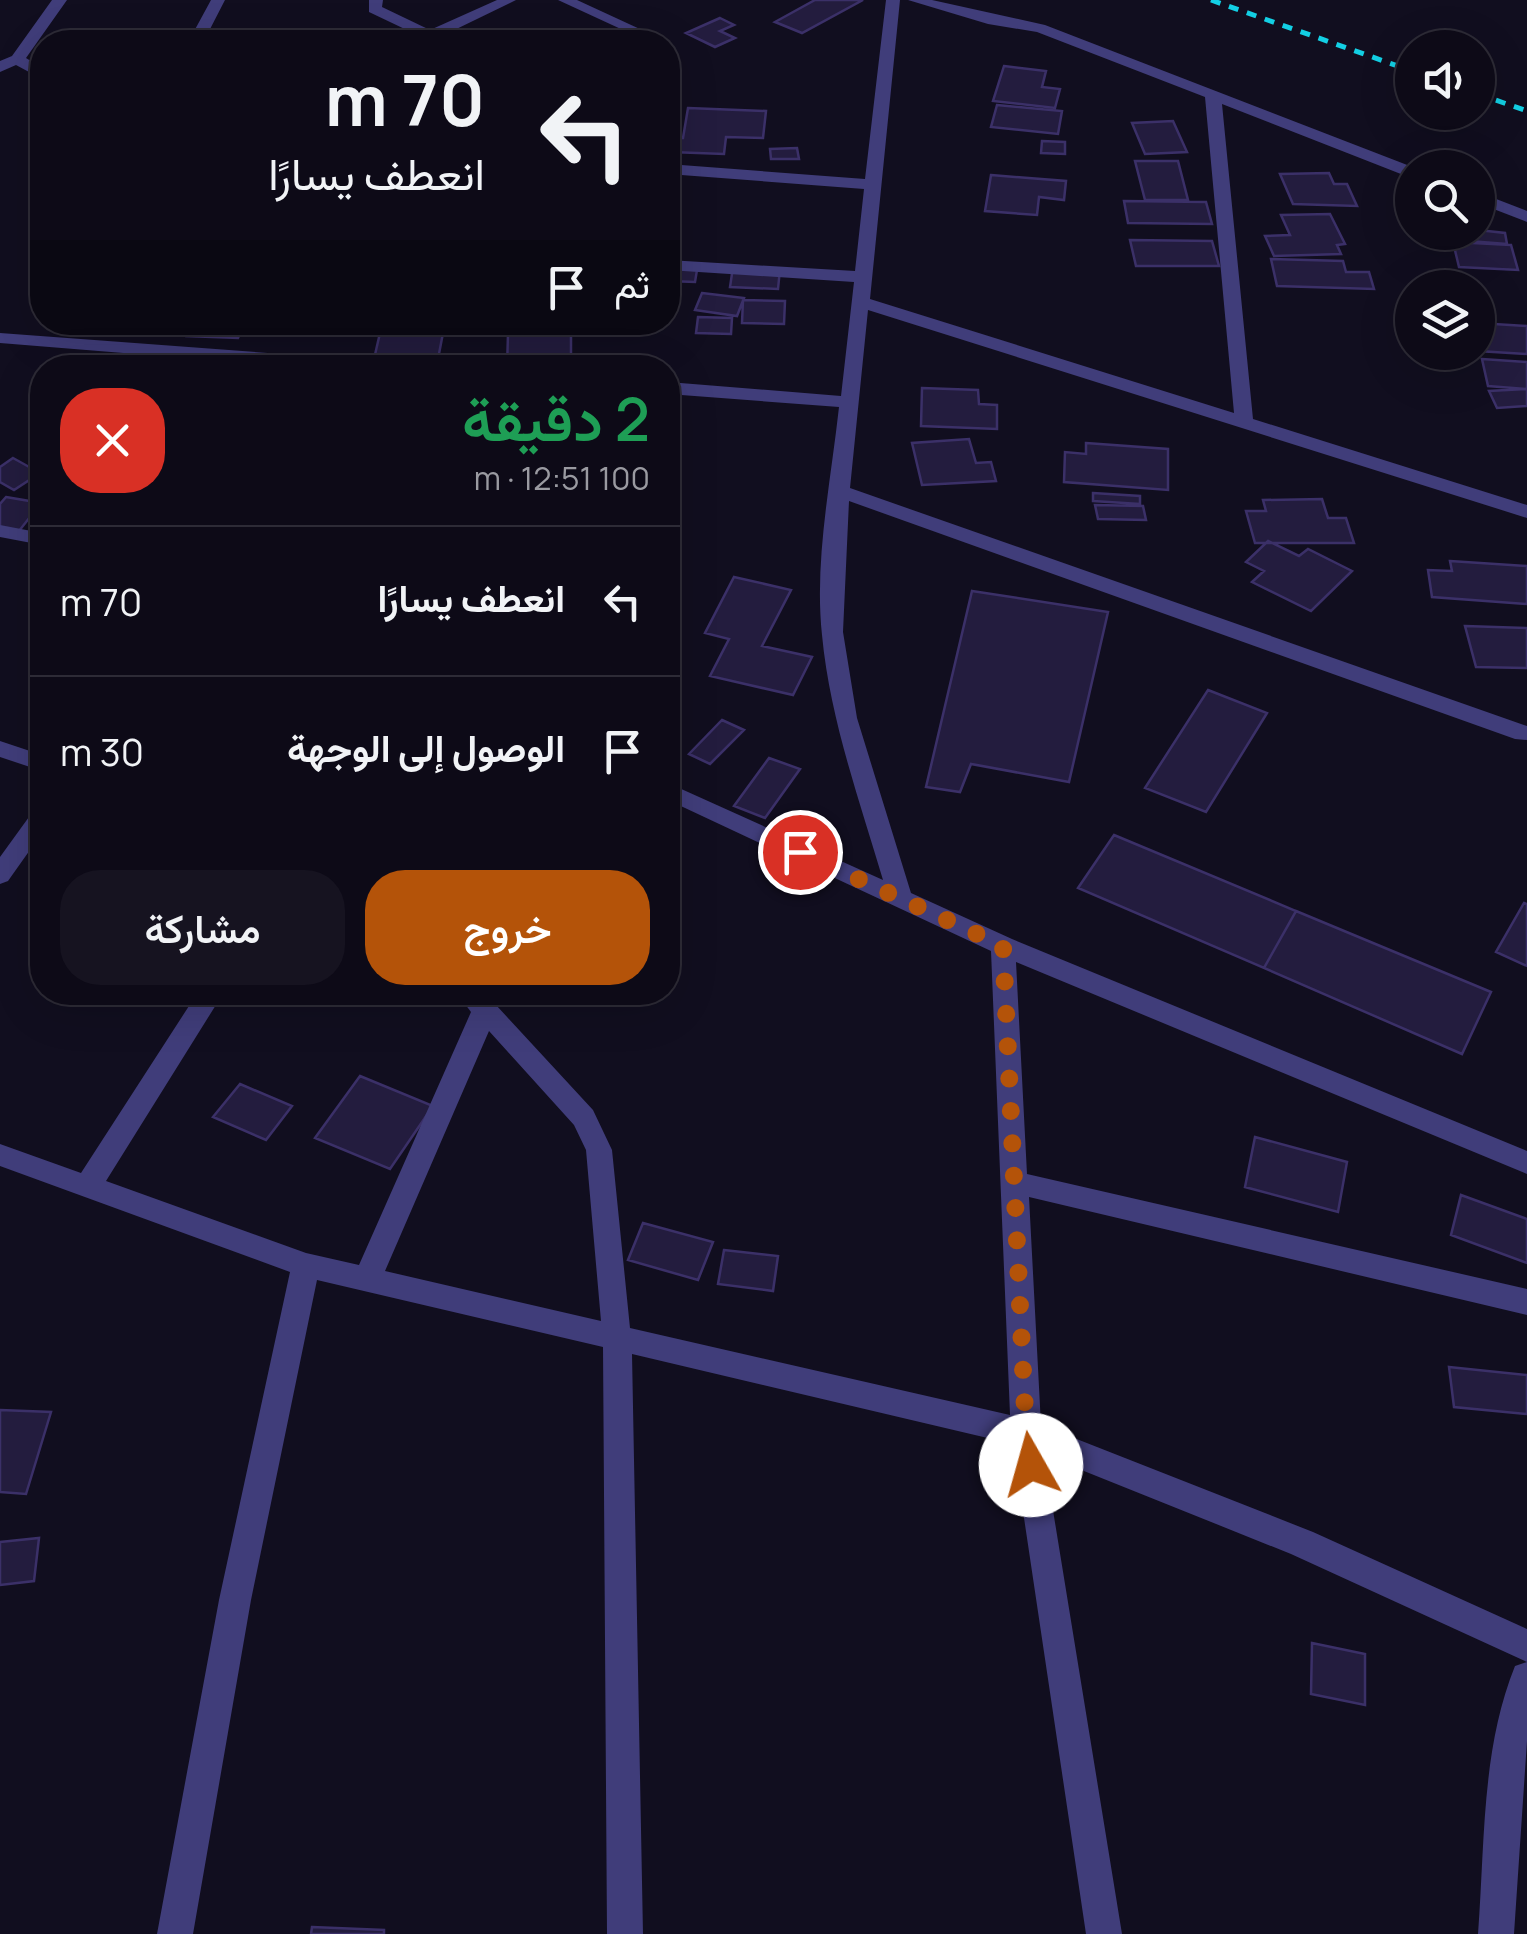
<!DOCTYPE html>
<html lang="ar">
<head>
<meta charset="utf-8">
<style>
  body { margin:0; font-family:Manrope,Vazirmatn,sans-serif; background:#161320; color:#f1f3f6; direction:rtl; height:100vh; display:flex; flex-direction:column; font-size:38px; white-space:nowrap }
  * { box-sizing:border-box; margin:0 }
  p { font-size:32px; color:#9a9aa1 }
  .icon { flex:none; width:55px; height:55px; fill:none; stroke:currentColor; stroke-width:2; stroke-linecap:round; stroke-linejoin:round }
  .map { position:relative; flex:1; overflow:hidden; direction:ltr }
  .panel { position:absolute; left:30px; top:355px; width:650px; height:650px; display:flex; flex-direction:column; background:#0d0a17; border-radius:40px; box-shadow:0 10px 40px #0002,0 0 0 2px #2d2b36; direction:rtl }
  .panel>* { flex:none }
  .guide { position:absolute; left:30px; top:30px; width:650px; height:305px; border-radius:40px; box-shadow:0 10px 40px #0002,0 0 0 2px #2d2b36; direction:rtl; background:#0d0a17; color:#f1f3f6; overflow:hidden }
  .buttons { position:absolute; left:1395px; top:30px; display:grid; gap:20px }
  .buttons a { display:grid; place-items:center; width:100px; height:100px; border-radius:50%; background:#0d0a17; box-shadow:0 10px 40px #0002,0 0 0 2px #2d2b36; font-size:50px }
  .pin { position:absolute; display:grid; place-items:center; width:85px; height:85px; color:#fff; margin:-42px; border:5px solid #fff; border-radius:50%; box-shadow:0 2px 10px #0007 }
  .me { position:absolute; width:110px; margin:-55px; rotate:353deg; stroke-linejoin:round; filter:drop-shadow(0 0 8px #0008) }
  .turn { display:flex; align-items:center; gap:35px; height:210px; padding:0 30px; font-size:45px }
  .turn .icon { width:130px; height:130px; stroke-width:2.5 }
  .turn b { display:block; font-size:70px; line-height:85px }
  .then { display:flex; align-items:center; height:95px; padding:0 30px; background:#0003; gap:20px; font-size:38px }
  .round { display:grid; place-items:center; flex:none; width:105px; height:105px; border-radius:40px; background:#161320 }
  .overview { display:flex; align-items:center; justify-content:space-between; height:170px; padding:0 30px }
  h1 { font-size:60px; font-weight:600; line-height:75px; color:#1e9e55 }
  .action { display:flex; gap:20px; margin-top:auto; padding:20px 30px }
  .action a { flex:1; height:115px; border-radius:40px; background:#b45309; color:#fff; font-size:40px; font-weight:600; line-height:115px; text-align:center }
  .action a+a { background:#161320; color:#f1f3f6 }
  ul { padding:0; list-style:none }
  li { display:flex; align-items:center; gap:30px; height:150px; padding:0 30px; border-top:2px solid #2d2b36 }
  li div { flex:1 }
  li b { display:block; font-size:38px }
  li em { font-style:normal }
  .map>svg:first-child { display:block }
  .building { fill:#231c3e; stroke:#3b3068; stroke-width:2.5 }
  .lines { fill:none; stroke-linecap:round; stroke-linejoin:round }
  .minor { fill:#403d7a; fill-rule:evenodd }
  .rail { stroke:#13cfe4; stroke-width:5; stroke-dasharray:10 9; stroke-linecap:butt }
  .route { stroke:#b45309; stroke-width:18; stroke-dasharray:0 32.4 }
</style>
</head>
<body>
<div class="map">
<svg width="1527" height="1934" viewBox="0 0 1527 1934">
  <rect width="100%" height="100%" fill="#110e1f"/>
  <path class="building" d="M815 0H863L802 33 775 22Z
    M720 18 734 25 720 31 735 38 715 47 686 33Z
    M1004 66 1046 71 1042 87 1060 89 1055 108 993 101Z
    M997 105 1062 111 1058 134 991 127Z
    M688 108 766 111 763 138 726 137 724 154 671 152 673 138H683Z
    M1173 121 1187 152 1145 154 1132 123Z
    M1042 141 1065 142V154L1041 153Z
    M797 148 799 159H771L770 149Z
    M1135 161H1178L1188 200H1145Z
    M1329 173 1334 184H1347L1357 206 1293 204 1280 174Z
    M991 175 1066 181 1064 200 1039 197 1037 215 985 211Z
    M1124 201 1206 202 1212 224 1128 223Z
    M1330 214 1345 244 1337 245 1341 254 1274 256 1265 236 1290 235 1281 215Z
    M1478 230 1505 233 1507 244 1456 240 1455 232Z
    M1130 240 1212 241 1219 266H1136Z
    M1453 242 1511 245 1518 270 1459 267Z
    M1271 259 1343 261 1346 272H1369L1374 289 1277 286Z
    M733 267 780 269 778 289 730 287Z
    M668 269 697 270 695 282 668 281Z
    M702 293 744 298 737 316 695 310Z
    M743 300 785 301 784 324 742 323Z
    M698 317 732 318 731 334 696 333Z
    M194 322H226L244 324 238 338 187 336Z
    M582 322H624L621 332 579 328Z
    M1478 323 1527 326V354L1478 351Z
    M571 331V368H507L508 334Z
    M380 333H443L438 359H374Z
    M1482 359 1527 362V389L1488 386Z
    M922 388 978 390 979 404 997 405V429L921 426Z
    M1527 389V406L1497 408 1489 391Z
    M969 439 976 463 991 462 996 481 922 485 912 443Z
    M1086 443 1168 449V490L1064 482 1065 452 1086 454Z
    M13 458 40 473 14 490 0 482V467Z
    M1093 493 1140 496V504L1093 501Z
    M6 497 41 503 19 531 0 528V504Z
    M1322 499 1328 518H1346L1354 543H1255L1246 511H1266L1263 500Z
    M1095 505 1143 506 1146 520 1098 519Z
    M1268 541 1299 556 1308 549 1352 571 1311 611 1252 582 1264 571 1246 562Z
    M1450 561 1527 566V604L1432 597 1428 570 1452 571Z
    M734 577 791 590 762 646 812 657 793 695 710 676 729 639 705 633Z
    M972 591 1108 612 1069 782 971 764 960 792 926 787Z
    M1465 626 1527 628V668L1476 667Z
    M1208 690 1267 713 1206 812 1145 788Z
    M722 720 744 730 710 764 689 754Z
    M769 758 800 769 765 818 734 806Z
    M1114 835 1296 911 1264 968 1078 888Z
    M1524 903 1527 904V966L1496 952Z
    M1296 911 1491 992 1462 1054 1264 968Z
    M360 1076 433 1106 390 1169 315 1138Z
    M240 1084 292 1106 266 1140 213 1117Z
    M1255 1137 1347 1162 1338 1212 1245 1187Z
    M1461 1195 1527 1219V1263L1451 1235Z
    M643 1223 713 1242 698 1280 628 1260Z
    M724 1250 778 1256 773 1291 718 1284Z
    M1449 1367 1527 1375V1414L1454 1407Z
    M0 1410 51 1412 26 1494 0 1492Z
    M39 1538 34 1581 0 1585V1542Z
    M1312 1643 1365 1654V1705L1311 1694Z
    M312 1927 384 1930V1934H311Z"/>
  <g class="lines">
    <path class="minor" d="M52 0H67L26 58 42 68V79L16 65 0 72V61L12 56Z
      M211 0H225L208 33 220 42H203L192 35Z
      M369 0H383L382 7 430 30 497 0H516L442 36 450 42H432L369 12Z
      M558 0H577L668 42H649Z
      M886 0H900L870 299 1234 413 1205 97 1037 32 988 24 908 0H932L1045 25 1415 168 1412 177 1406 176 1222 104 1253 419 1527 505V518L868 310 850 488 1527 726V740L1515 739 849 501 843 632 857 718 911 893 1012 939 1527 1151V1174L1016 962 1027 1174 1527 1289V1315L1029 1197 1041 1425 1313 1532 1527 1629V1741L1514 1934H1478C1485 1845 1481 1750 1515 1666L1527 1662 1291 1554 1044 1455 1122 1934H1086L1013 1444 632 1354 643 1934H607L603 1347 317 1280 251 1600 193 1934H157L219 1600 290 1272 0 1166V1144L81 1173 198 992H224L106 1181 306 1253 359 1265 471 1012 456 992H484L593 1110 612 1150 630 1328 1010 1415 991 951 668 800V783L883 880C859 799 830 719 822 635 814 560 831 481 839 407L668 394V382L841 396 854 282 668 270V260L855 271 864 189 668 174V164L865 179ZM489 1031 574 1125 586 1150 601 1321 385 1271Z
      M1478 192 1527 211V222L1478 203Z
      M0 333 389 362 398 368H310L0 343Z
      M0 525 42 533V545L0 537Z
      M0 741 42 755V771L0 757Z
      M42 807V833L8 881 0 884V857L34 810Z"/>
    <path class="rail" d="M1211 0 1412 71
      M1478 94 1527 111"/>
  </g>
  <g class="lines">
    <path class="route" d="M800 852 1003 946 1026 1433 1031 1465"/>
  </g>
</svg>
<div class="buttons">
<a><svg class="icon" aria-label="sound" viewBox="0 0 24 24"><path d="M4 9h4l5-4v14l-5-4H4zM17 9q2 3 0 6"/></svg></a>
<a><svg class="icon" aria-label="search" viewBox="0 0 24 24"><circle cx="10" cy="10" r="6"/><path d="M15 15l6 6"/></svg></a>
<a><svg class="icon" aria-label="layers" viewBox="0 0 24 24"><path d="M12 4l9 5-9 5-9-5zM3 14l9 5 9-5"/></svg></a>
</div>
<div class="pin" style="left:800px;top:852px;background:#d93025"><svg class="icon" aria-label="arrive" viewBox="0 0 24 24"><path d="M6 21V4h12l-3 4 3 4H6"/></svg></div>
<svg class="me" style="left:1031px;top:1465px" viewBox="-20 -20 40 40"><circle r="19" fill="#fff"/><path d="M0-13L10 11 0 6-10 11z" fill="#b45309"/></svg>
<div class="guide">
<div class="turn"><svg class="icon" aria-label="left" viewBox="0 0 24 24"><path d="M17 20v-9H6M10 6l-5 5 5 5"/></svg><div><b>70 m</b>انعطف يسارًا</div></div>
<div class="then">ثم<svg class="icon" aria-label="arrive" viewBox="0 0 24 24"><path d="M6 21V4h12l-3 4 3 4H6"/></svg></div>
</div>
<section class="panel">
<div class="overview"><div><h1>2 دقيقة</h1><p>100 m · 12:51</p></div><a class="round" style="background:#d93025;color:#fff"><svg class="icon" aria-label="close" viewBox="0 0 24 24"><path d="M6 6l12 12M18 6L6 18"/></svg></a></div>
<ul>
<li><svg class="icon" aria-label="left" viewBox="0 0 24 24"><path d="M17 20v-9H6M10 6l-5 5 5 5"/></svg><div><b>انعطف يسارًا</b></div><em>70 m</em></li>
<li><svg class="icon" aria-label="arrive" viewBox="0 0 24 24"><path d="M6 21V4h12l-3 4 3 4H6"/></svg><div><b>الوصول إلى الوجهة</b></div><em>30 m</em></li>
</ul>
<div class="action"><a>خروج</a><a>مشاركة</a></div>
</section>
</div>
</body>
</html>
